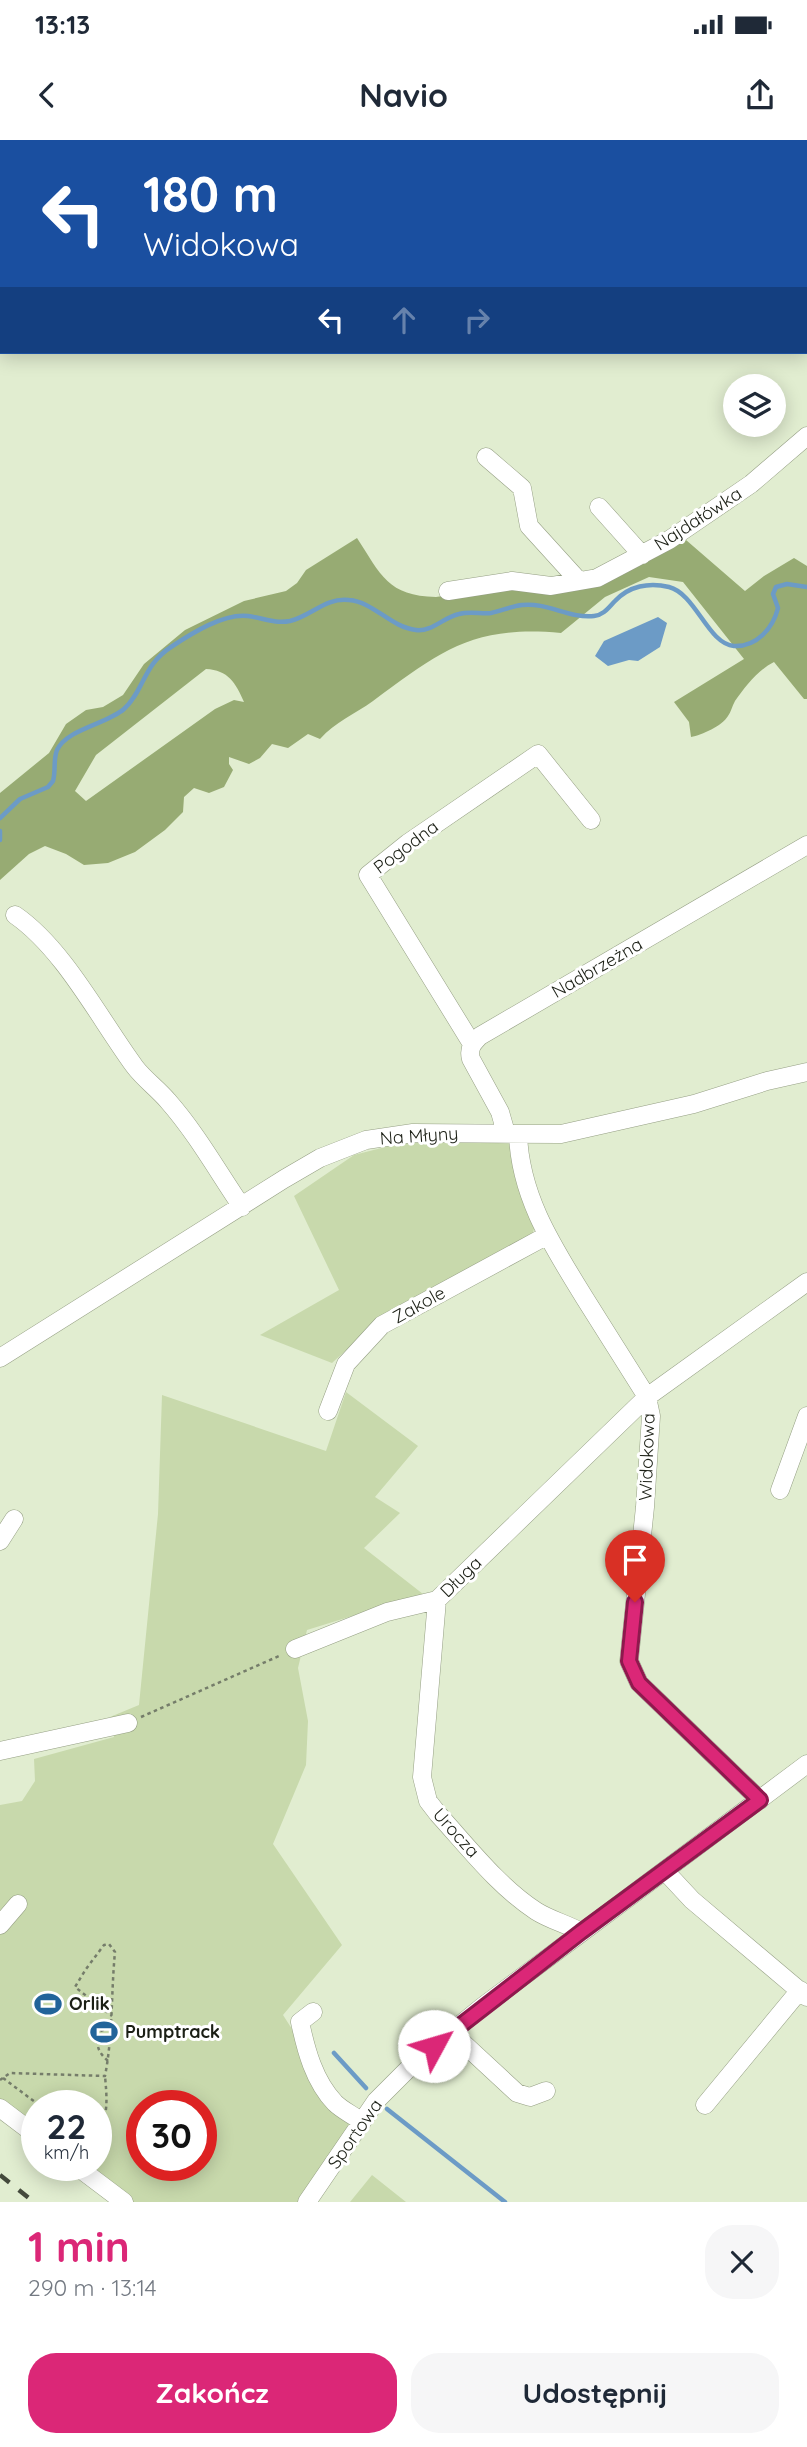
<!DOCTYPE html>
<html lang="pl">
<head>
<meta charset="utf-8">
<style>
  body { margin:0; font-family:Quicksand,sans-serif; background:#f6f6f7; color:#1f2937; height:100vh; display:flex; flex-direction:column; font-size:26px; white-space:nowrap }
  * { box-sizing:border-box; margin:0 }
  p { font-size:23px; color:#747a83 }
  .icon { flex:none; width:38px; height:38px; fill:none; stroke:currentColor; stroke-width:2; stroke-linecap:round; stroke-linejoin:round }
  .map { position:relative; height:2062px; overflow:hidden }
  .panel { display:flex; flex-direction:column; background:#fff; flex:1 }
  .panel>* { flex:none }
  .hud { position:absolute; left:0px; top:0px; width:808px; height:214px; box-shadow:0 4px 18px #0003; background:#1a4fa0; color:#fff; overflow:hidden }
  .fabs { position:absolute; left:723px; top:234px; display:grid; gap:14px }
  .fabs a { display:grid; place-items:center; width:63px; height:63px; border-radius:50%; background:#fff; box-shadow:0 4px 18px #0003; font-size:35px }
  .speed { position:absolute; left:21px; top:1950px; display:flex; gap:14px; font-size:35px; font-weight:700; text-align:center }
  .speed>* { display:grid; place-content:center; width:91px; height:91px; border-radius:50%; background:#fff; box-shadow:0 4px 18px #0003; line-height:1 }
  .speed small { font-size:18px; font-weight:400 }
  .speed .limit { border:10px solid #d22; background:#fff; color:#111 }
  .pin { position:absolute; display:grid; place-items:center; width:60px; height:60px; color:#fff; margin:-72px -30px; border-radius:50% 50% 50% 0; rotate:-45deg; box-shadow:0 0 7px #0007 }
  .pin .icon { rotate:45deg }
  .me { position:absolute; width:77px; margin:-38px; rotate:51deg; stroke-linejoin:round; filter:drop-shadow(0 0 5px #0008) }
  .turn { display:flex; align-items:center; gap:24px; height:147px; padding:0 28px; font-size:32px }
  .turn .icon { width:91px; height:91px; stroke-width:2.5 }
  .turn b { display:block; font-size:49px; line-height:60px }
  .lanes { display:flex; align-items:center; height:66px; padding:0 28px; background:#0003; justify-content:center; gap:35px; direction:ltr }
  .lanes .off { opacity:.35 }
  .round { display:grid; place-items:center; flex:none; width:74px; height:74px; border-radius:28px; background:#f6f6f7 }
  .head { display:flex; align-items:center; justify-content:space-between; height:119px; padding:0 28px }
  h1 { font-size:42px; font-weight:700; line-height:52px; color:#db2777 }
  .cta { display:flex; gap:14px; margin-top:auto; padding:14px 28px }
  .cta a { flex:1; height:80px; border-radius:28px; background:#db2777; color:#fff; font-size:28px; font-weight:700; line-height:80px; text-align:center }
  .cta a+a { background:#f6f6f7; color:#1f2937 }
  .status { display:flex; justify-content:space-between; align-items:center; height:49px; padding:0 35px; background:#fff; direction:ltr }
  .status svg { height:19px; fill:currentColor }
  header { display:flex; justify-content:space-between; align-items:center; height:91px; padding:0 28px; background:#fff; font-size:32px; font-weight:700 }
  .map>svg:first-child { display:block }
  .green { fill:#c8d9ac; fill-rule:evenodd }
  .forest { fill:#97ab73; fill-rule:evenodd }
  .water { fill:#6c9bc6 }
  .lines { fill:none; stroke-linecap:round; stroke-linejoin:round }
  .stream { stroke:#6c9bc6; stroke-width:4.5 }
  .minor-casing { stroke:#959f84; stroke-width:19 }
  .path { stroke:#757d6a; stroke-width:2.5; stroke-dasharray:3.5 3.5; stroke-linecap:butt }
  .minor { stroke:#fff; stroke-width:18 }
  .rail { stroke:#444a3c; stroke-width:4.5; stroke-dasharray:12 12; stroke-linecap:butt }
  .route-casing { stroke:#8e194d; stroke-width:18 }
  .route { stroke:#db2777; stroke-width:12 }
  .labels { text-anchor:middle; stroke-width:6; stroke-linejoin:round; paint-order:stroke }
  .street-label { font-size:18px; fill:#1b1f15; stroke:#fff }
  .poi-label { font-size:18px; font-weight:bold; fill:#1b1f15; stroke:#fff; text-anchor:start }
</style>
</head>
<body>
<div class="status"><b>13:13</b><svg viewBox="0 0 49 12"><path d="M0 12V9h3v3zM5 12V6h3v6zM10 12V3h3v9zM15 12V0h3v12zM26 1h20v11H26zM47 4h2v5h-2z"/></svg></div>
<header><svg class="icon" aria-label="back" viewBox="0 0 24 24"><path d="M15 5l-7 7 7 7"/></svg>Navio<svg class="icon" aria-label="share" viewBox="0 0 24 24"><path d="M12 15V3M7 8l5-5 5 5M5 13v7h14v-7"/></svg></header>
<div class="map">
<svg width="807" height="2062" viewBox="0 0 807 2062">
  <rect width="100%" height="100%" fill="#e1edd0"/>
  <path class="green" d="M466 1001 514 1004 536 1083 530 1101 370 1188 332 1223 260 1195 339 1150 294 1056 354 1015 401 1003Z
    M346 1252 418 1306 375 1357 400 1373 364 1408 423 1454 307 1490 298 1528 308 1581 306 1625 273 1704 342 1805 283 1875 353 1984 298 2062H129L80 2025H96V1965H37V1991L0 1962V1665L22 1661 35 1641 34 1619 114 1597 110 1577 139 1565 158 1374 162 1255 326 1311ZM142 1965H201V2025H142Z
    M372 2035 406 2062H350Z"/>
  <path class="forest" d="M357 398C381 435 388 456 436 457L544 441 644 418 686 400 745 451 764 436 794 418 807 426V559H804L774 522C758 530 745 547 735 561 732 566 731 572 728 576 722 586 702 595 691 597L689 582 674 562 744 519 683 442 649 437 605 457 561 493C472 485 441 511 373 561 355 574 335 582 320 599L308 594 288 608 272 604 260 618 249 624 229 617V624L233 630 224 647 209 653 194 648 184 657 183 672 165 690 135 712 108 723 84 725 66 714 45 706 29 714 0 740V653L49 613 66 584 86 570 103 567 123 555 144 524 185 490 244 461 286 451 297 443 306 430ZM206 529C228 530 236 543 244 562L234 560 215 569 86 661 75 651 96 615Z"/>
  <path class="water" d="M658 477 667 483 660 507 638 521 629 520 608 526 595 516 604 501Z"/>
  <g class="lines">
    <path class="stream" d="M0 678 20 659 48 647 53 641C56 631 53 620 57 610 67 589 107 584 124 569 144 551 143 525 171 507 192 493 224 473 248 476 263 478 275 484 290 481 311 476 326 457 349 460 374 462 390 487 416 490 432 492 444 477 459 474 470 471 481 474 491 473 501 471 512 466 522 465 547 462 570 479 594 476 604 475 609 467 615 461 629 446 649 442 669 447 696 454 708 504 734 506 757 507 773 488 778 468L773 454 776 447 787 444 807 447
      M0 691V700
      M334 1913 366 1948
      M387 1969 505 2062"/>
    <defs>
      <path id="minor" d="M426 2 428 0
        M486 317 522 348 529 386 578 440
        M599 367 642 415
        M448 451 512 441 551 446 597 438 669 400 751 344 807 296
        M15 775C64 809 99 878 135 927 144 939 158 949 168 961 197 994 218 1032 242 1067
        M472 904 368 735 408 703 538 614 591 680
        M506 993 500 972 471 919C468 908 473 903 480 896L807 705
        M518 994C520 1056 552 1105 584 1157 605 1190 626 1224 647 1257L651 1276 645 1367 629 1521 639 1543 760 1660
        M0 1218 284 1039 320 1018 366 1000 413 993 561 994 694 964 767 941 807 932
        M328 1271 346 1224 382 1185 546 1096
        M780 1350 807 1276
        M0 1401 14 1379
        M437 1460 422 1637 428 1661 438 1674C469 1708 498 1746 536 1771 550 1780 567 1784 581 1792
        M295 1509 387 1472 437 1460 647 1257 807 1142
        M0 1611 128 1583
        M665 1731 692 1760 807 1857
        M0 1785 18 1764
        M313 1872 300 1882C306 1910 314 1941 335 1963 342 1970 353 1975 362 1982
        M450 1891 517 1953 530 1957 546 1951
        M705 1965 800 1850
        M0 1968 37 1996
        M75 2025 124 2062
        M307 2062 376 1961 417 1920 482 1867 807 1624"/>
    </defs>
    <use href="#minor" class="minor-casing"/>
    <path class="path" d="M141 1577 279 1516
      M108 1921C98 1912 96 1906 98 1892L111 1887
      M3 1938 39 1965
      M0 1940 10 1933 105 1936C113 1895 111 1853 115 1812L109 1804 104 1805 86 1829 75 1847 112 1876
      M96 1996C109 1977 107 1959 105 1936"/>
    <use href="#minor" class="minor"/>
    <path class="rail" d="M0 2035 34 2062"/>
  </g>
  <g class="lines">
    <defs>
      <path id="route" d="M434 1906 581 1792 760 1660 639 1543 629 1521 635 1462"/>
    </defs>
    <use href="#route" class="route-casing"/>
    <use href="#route" class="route"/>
  </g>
  <defs>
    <symbol id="stadium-bare" viewBox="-9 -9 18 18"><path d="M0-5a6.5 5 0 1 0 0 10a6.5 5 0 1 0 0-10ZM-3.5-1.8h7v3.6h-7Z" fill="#22649a" stroke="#fff" stroke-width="2.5" paint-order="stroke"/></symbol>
  </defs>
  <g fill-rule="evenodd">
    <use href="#stadium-bare" x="29" y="1845" width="38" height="38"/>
    <use href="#stadium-bare" x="85" y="1873" width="38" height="38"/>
  </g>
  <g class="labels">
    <g class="street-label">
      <text transform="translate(698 379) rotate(-33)" y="6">Najdałówka</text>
      <text transform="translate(406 707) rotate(-37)" y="6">Pogodna</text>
      <text transform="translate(597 828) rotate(-30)" y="6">Nadbrzeżna</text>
      <text transform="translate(419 996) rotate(-4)" y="6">Na Młyny</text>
      <text transform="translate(419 1165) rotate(-29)" y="6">Zakole</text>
      <text transform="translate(647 1317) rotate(-88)" y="6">Widokowa</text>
      <text transform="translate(461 1437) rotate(-44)" y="6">Długa</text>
      <text transform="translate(456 1693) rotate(48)" y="6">Urocza</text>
      <text transform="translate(355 1994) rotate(-55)" y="6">Sportowa</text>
    </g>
    <g class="poi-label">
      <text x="69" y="1870">Orlik</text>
      <text x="125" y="1898">Pumptrack</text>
    </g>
  </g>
</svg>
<div class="fabs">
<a><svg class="icon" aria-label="layers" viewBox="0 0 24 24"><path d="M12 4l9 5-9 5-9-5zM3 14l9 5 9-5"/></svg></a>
</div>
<div class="speed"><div>22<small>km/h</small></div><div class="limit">30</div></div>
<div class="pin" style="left:635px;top:1462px;background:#d93025"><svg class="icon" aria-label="arrive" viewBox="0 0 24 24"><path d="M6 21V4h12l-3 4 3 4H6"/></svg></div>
<svg class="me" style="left:434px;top:1906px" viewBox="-20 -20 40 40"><circle r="19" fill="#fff"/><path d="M0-13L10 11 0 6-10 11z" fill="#db2777"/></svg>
<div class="hud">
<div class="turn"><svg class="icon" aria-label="left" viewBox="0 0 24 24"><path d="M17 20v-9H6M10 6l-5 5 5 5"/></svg><div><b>180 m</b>Widokowa</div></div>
<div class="lanes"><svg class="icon" aria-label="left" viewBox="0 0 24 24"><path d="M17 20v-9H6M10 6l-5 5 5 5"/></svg><svg class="icon off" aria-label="ahead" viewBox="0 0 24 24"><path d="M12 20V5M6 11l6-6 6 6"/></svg><svg class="icon off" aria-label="right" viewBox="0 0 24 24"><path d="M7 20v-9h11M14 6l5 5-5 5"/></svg></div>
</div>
</div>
<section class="panel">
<div class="head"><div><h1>1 min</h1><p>290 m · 13:14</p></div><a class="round"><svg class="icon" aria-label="close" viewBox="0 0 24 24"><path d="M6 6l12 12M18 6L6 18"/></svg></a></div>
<div class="cta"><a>Zakończ</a><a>Udostępnij</a></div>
</section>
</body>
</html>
